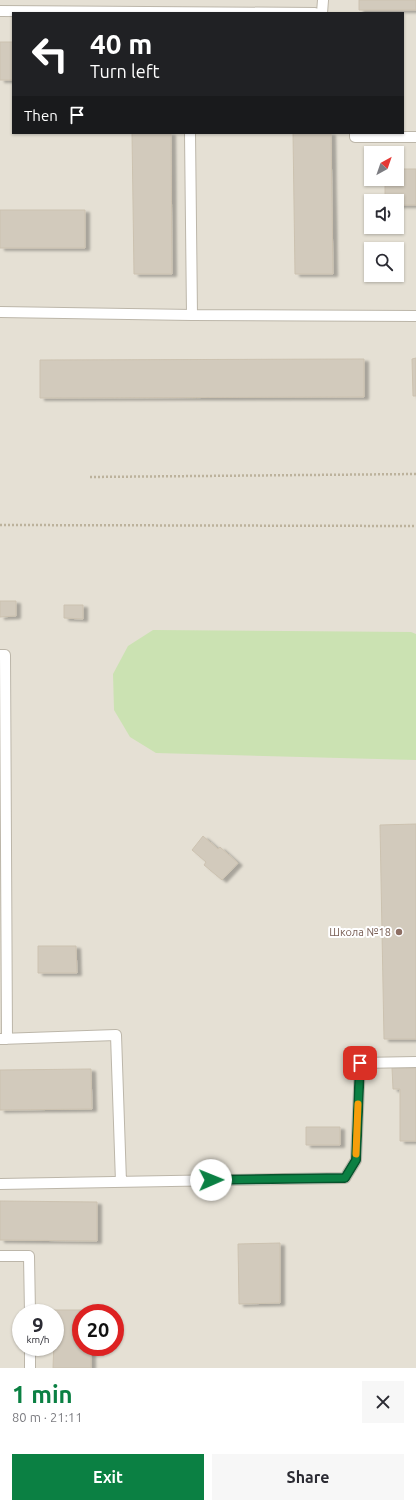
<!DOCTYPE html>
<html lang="en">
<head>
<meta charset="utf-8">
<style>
  body { margin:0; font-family:Ubuntu,sans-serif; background:#f7f7f7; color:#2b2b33; height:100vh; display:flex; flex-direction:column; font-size:15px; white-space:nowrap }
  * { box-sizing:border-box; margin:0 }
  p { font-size:13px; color:#7c7c81 }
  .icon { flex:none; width:22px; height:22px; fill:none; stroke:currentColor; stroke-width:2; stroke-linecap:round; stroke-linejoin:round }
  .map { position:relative; height:1368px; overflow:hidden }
  .side { display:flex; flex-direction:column; background:#fff; flex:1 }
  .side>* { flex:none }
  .banner { position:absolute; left:12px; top:12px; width:392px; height:122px; border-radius:0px; box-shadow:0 1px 3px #0004; background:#202124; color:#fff; overflow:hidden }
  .needle { width:26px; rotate:40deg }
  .fabs { position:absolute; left:364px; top:146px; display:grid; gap:8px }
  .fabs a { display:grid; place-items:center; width:40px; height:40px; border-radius:0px; background:#fff; box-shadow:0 1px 3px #0004; font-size:20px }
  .speed { position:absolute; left:12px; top:1304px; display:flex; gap:8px; font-size:20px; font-weight:700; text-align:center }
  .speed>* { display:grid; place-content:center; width:52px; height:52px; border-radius:50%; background:#fff; box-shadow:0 1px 3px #0004; line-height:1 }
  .speed small { font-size:10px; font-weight:400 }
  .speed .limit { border:6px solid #d22; background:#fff; color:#111 }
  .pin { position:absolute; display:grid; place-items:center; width:34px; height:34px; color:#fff; margin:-17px; border-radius:8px; box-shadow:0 2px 6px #0006 }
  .me { position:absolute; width:44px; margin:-22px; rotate:89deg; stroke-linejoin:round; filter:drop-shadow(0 0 3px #0008) }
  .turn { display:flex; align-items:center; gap:14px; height:84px; padding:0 12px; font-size:18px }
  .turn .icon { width:52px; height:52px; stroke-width:2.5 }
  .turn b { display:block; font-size:28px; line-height:34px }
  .then { display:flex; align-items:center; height:38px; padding:0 12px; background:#0003; gap:8px; font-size:15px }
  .round { display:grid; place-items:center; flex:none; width:42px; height:42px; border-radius:0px; background:#f7f7f7 }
  .overview { display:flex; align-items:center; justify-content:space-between; height:68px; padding:0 12px }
  h1 { font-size:24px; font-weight:700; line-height:30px; color:#0b8043 }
  .action { display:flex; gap:8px; margin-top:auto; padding:8px 12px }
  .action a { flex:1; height:46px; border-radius:0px; background:#0b8043; color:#fff; font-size:16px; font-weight:700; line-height:46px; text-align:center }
  .action a+a { background:#f7f7f7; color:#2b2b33 }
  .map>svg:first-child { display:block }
  .residential { fill:#e5e0d4; fill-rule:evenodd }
  .green { fill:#cbe2b2 }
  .building { fill:#d2cabc; stroke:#ccc2b0; filter:url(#shadow) }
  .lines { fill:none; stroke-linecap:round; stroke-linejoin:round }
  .lane-casing { stroke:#bcb6a9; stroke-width:12 }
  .path { stroke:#bcb29c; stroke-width:2.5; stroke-dasharray:2 2; stroke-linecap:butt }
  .lane { stroke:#fff; stroke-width:10 }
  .route-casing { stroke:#07532c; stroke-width:10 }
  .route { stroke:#0b8043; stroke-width:7 }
  .slow { stroke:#f59e0b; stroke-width:7 }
  .education-dot { fill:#8d6e63; stroke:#fff; stroke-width:1.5 }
  .labels { text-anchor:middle; stroke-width:4; stroke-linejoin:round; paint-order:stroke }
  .education-label { font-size:11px; fill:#785e54; stroke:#fff; text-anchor:end }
</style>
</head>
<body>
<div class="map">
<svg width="416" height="1368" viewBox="0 0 416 1368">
  <defs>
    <filter id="shadow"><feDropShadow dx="4.5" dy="2.5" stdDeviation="1" flood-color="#0004"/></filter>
  </defs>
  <rect width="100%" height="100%" fill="#f1eee6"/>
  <path class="residential" d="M0 0H416V1368H0ZM13 13H403V133H13ZM371 153H397V179H371ZM371 201H397V227H371ZM371 249H397V275H371ZM21 1313H55V1347H21ZM81 1313H115V1347H81Z"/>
  <path class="green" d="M153 630 411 632 416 634V760L156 753 130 737 114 710 113 674 128 646Z"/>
  <path class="building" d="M359 0H416V10H359Z
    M0 42H13V80H0Z
    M132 133H171L172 274H134Z
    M293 133H331L333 274H295Z
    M397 169H416V205H397V201H385V179H397Z
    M0 210H85V248H0Z
    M416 358V396H413L412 359Z
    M364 359V397L40 398V360Z
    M0 601H16V616L0 617Z
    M64 605H83V619L64 618Z
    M416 824V1039H384L380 825Z
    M203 836 218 849 220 847 238 863 222 880 204 865 206 862 192 850Z
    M38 946H76L77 973H38Z
    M392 1068H416V1141H400V1089H393Z
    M91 1069 92 1109 0 1110V1070Z
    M306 1127H340V1145H306Z
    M0 1201 97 1202V1241L0 1240Z
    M280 1243V1303L239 1304 238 1244Z
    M52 1310H90V1313H81V1347H91V1368H53L55 1313H52Z"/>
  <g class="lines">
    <defs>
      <path id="lane" d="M0 11 315 13
        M322 13 323 0
        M190 133 192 315
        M355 133V137H416
        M0 312 192 315 416 316
        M0 655H5L7 1039
        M0 1039 116 1035 121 1182
        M0 1184 345 1178 356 1160 360 1063 416 1062
        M0 1256H29L30 1313
        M30 1347V1368"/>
    </defs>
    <use href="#lane" class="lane-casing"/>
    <path class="path" d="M90 477 416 474
      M0 525 416 526"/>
    <use href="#lane" class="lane"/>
  </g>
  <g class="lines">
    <defs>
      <path id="route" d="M211 1180 345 1178 356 1160 360 1063"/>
    </defs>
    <use href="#route" class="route-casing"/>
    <use href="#route" class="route"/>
    <path class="slow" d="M356 1154 358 1104"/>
  </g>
  <circle class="education-dot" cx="399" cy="932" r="4"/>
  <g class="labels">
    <g class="education-label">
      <text x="391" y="936">Школа №18</text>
    </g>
  </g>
</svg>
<div class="fabs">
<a><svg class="needle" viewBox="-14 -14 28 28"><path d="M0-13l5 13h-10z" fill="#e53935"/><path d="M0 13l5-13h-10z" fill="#7c7c81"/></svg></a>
<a><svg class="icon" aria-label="sound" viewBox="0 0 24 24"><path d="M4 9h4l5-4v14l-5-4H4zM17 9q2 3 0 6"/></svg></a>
<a><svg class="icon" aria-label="search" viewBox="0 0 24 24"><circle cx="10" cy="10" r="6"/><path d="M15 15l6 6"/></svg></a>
</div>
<div class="speed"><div>9<small>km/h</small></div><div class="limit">20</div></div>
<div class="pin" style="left:360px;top:1063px;background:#d93025"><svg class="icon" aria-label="arrive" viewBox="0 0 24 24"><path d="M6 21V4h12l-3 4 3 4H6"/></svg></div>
<svg class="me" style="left:211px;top:1180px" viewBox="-20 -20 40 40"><circle r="19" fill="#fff"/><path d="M0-13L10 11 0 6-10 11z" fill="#0b8043"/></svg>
<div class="banner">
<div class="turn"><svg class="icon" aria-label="left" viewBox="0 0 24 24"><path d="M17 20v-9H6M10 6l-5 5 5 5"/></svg><div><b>40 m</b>Turn left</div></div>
<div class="then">Then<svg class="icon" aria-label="arrive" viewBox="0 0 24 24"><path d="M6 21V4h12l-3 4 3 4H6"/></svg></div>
</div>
</div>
<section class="side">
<div class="overview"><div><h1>1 min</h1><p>80 m · 21:11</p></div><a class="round"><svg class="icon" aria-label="close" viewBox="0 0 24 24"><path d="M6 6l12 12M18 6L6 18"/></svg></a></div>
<div class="action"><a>Exit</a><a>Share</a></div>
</section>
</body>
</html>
